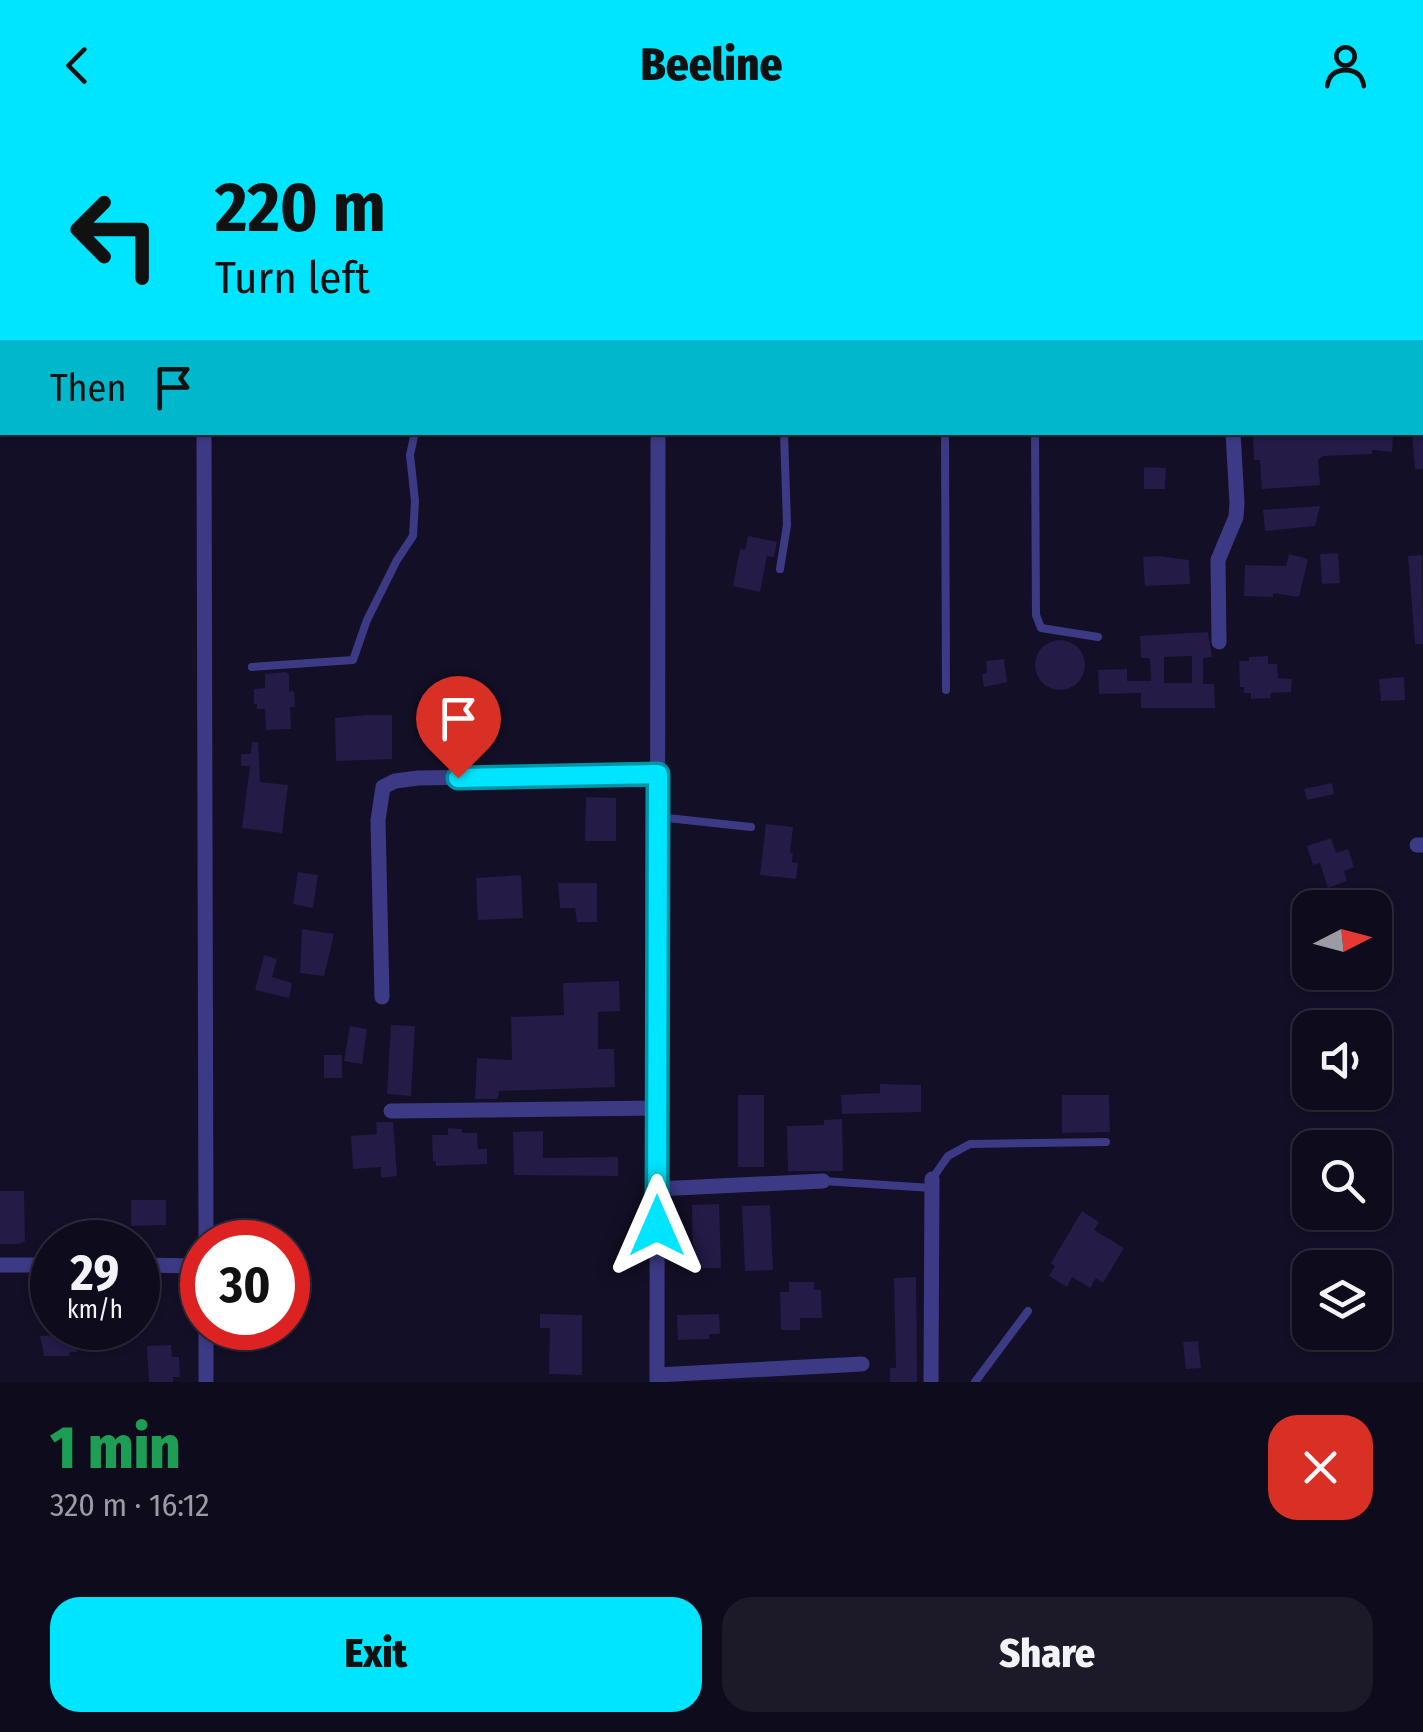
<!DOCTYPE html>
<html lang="en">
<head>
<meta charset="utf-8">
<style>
  body { margin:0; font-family:"Fira Sans Condensed",sans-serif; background:#1c1929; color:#f1f3f6; height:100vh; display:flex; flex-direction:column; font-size:38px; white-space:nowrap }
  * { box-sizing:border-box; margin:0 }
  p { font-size:32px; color:#9b9ba3 }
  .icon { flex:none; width:55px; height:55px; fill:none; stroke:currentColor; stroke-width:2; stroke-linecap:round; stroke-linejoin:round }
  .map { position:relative; height:1252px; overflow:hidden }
  .side { display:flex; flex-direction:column; background:#0e0b1c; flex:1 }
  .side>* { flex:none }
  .top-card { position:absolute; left:0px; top:0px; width:1425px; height:305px; box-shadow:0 2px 8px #0004,0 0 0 2px #2e2b3b; background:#00e5ff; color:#111; overflow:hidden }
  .needle { width:65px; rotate:84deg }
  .buttons { position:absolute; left:1292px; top:760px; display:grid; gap:20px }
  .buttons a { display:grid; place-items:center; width:100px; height:100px; border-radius:20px; background:#0e0b1c; box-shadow:0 2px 8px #0004,0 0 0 2px #2e2b3b; font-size:50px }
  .speed { position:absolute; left:30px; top:1090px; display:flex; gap:20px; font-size:50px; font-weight:700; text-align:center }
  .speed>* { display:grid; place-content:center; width:130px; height:130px; border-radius:50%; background:#0e0b1c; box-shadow:0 2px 8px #0004,0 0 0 2px #2e2b3b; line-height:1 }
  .speed small { font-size:25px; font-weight:400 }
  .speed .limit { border:15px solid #d22; background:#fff; color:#111 }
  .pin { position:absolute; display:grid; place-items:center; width:85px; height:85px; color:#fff; margin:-102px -42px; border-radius:50% 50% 50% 0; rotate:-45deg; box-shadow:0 0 10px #0007 }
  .pin .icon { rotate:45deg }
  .me { position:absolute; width:110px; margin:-55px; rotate:0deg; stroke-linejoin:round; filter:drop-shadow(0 0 8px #0008) }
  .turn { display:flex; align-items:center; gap:35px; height:210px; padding:0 50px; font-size:45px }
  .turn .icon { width:130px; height:130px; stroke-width:2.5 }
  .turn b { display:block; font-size:70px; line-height:85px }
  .then { display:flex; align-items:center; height:95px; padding:0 50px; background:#0003; gap:20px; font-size:38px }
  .round { display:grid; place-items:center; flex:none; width:105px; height:105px; border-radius:30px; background:#1c1929 }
  .summary { display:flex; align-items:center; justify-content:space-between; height:170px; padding:0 50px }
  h1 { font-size:60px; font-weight:800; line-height:75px; color:#1e9e55 }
  .primary-button { display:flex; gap:20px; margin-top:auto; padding:20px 50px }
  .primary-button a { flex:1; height:115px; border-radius:30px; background:#00e5ff; color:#111; font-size:40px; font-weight:800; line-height:115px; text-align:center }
  .primary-button a+a { background:#1c1929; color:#f1f3f6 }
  header { display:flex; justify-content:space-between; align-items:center; height:130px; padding:0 50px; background:#00e5ff; color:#111; font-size:45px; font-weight:800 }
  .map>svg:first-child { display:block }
  .building { fill:#241b47; fill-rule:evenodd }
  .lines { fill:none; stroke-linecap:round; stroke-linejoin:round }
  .lane { stroke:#3d3a85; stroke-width:8 }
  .street { stroke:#3d3a85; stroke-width:15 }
  .secondary { stroke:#6f6bff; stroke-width:22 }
  .route-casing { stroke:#0095a6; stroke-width:25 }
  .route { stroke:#00e5ff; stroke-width:18 }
</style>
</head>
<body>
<header><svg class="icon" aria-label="back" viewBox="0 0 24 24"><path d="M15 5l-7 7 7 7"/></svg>Beeline<svg class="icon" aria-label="person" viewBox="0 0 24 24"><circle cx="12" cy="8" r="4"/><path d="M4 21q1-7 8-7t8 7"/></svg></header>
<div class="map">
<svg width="1423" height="1252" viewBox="0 0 1423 1252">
  <rect width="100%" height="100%" fill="#130f26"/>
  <path class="building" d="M1253 302H1322V306L1393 305 1392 322 1372 320V324L1323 326 1318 330 1320 355 1262 359 1260 330H1254Z
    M1412 302H1423V339H1415Z
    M1144 337 1166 338 1165 359H1144Z
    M1320 376 1315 396 1265 401 1263 380Z
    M748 406 777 412 774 427 767 426 760 462 733 456 740 419 745 420Z
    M1338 423 1340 453 1322 454 1320 424Z
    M1289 424 1308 429 1299 467 1273 463V467L1244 466 1245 435 1286 436Z
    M1422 425 1423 514H1415L1408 426Z
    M1158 426 1189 430 1190 454 1145 456 1143 427Z
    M1208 502 1212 527 1203 528V554H1214L1215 578H1141V563L1099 564 1098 540 1127 539V551H1151L1150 528H1141L1140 506ZM1192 526V553H1164V527Z
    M1035 535a25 25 0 1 1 50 0a25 25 0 1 1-50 0Z
    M1268 526V534H1277L1278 548 1292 549 1291 562 1270 563 1271 568 1251 569V563H1244V557H1240L1239 531H1249V527Z
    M1004 529 1007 552 984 557 982 544 987 543 986 531Z
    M286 542 289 545V562L294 561 295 577H290L291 599 266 600 265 579H257V574H254V559L265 558V544Z
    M1404 547 1405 570 1381 571 1379 549Z
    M365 585H392V629L336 631 335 588Z
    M252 612H258L260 652 288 655 282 703 242 698 250 636H241V624H251Z
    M1332 653 1334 664 1307 670 1304 659Z
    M586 667 616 668V711H585Z
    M766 694 793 697 790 723H793L792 732 798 733 796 749 760 745Z
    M1331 708 1336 723 1348 719 1354 737 1344 741 1347 751 1328 758 1320 733 1313 735 1307 716Z
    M298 742 318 745 313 778 293 774Z
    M521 745 523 788 478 790 476 748Z
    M558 753H597V792H577L575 778H560Z
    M302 799 334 804 324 846 300 843Z
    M264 825 277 829 272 847 292 853 289 868 255 860Z
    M619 851 620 881 598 882V919H614L615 957 499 961 498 969H475L477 928 512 930 511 887 564 885 563 853Z
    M391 895 415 896 411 966 387 964Z
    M350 896 367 899 362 934 344 931Z
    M324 925H342V948H324Z
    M880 954 921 955V982L842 984 841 965 880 963Z
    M738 965H764V1037H738Z
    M1062 965H1109L1110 1002 1062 1003Z
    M842 989 843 1041H788L787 996 824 995V990Z
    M376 992H393L397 1046 381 1048V1037L353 1039 351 1006 377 1004Z
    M448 998 462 999V1003H477L478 1019H487V1034L436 1036V1031H433L432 1005H448Z
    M543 1001V1028L618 1027V1046L514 1045 513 1002Z
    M0 1061H24L25 1111 19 1114H0Z
    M131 1070H166V1095L131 1096Z
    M719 1074 721 1138H693L692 1075Z
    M770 1075 773 1140 745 1141 742 1076Z
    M1082 1081 1099 1092 1094 1100 1124 1118 1103 1153 1096 1148 1090 1158 1072 1147 1067 1157 1049 1146 1055 1136 1051 1133Z
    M916 1147 917 1252H890V1238H896L894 1148Z
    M789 1152H814V1160H821L822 1188H800V1200H781L780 1162H789Z
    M540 1184 582 1185V1245L549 1244 550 1198H540Z
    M719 1184 720 1204H709V1209L678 1210 677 1185Z
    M66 1204 67 1208 75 1207 77 1222H69L70 1226H44L40 1206Z
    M1198 1211 1201 1238 1186 1239 1183 1212Z
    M171 1215 172 1227H179L180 1247H173V1252H149L147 1216Z"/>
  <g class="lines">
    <path class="lane" d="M945 302 946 560
      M1035 302 1036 485 1041 498 1098 507
      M780 439 787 395 784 302
      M252 537 353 530 367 490 397 430 413 406 415 371 410 325 415 302
      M658 687 751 697
      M932 1049 948 1026 970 1014 1106 1012
      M823 1051 932 1058
      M975 1252 1028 1181"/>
    <path class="street" d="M71 0V2
      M211 0 212 2
      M287 0 288 2
      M433 0V2
      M557 0V2
      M696 0 697 2
      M831 0 832 2
      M980 0 981 2
      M1114 0 1115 2
      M1249 0 1250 2
      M1389 0 1390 2
      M1422 136 1423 138
      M204 302 206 1112
      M1219 512 1218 430 1236 387 1237 373 1233 302
      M1417 715H1423
      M382 867 378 690 383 657 395 651 418 648 658 644
      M391 981 658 978
      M657 1059 823 1051
      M0 1135H52
      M138 1135 202 1136
      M206 1198V1252
      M657 1245 862 1234
      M657 1252 658 302
      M931 1252 932 1049"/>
    <path class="secondary" d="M1422 172H1423
      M0 200H2"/>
  </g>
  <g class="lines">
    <defs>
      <path id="route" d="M458 648 658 644 657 1096"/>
    </defs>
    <use href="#route" class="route-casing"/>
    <use href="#route" class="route"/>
  </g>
</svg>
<div class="buttons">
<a><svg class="needle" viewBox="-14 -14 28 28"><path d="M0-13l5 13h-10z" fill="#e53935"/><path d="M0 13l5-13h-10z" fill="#9b9ba3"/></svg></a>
<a><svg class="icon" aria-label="sound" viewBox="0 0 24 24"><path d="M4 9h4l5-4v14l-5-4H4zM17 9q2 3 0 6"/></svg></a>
<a><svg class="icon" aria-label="search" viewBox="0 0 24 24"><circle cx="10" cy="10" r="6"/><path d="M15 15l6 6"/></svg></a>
<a><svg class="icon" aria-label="layers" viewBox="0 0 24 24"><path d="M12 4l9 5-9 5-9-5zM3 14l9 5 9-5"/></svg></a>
</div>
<div class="speed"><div>29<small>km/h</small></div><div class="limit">30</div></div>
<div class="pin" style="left:458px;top:648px;background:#d93025"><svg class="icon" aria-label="arrive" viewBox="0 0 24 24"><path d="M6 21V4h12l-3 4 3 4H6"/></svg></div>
<svg class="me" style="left:657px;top:1096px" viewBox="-20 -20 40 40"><path d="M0-17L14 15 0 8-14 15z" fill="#00e5ff" stroke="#fff" stroke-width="4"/></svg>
<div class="top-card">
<div class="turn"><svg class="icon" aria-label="left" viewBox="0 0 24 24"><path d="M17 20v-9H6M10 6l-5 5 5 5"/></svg><div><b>220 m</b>Turn left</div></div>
<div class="then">Then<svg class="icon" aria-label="arrive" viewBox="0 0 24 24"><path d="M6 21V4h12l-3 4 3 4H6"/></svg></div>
</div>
</div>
<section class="side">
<div class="summary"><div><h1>1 min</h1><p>320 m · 16:12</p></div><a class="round" style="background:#d93025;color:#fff"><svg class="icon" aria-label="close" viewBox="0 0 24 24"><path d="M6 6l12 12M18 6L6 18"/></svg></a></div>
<div class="primary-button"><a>Exit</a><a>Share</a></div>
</section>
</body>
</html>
